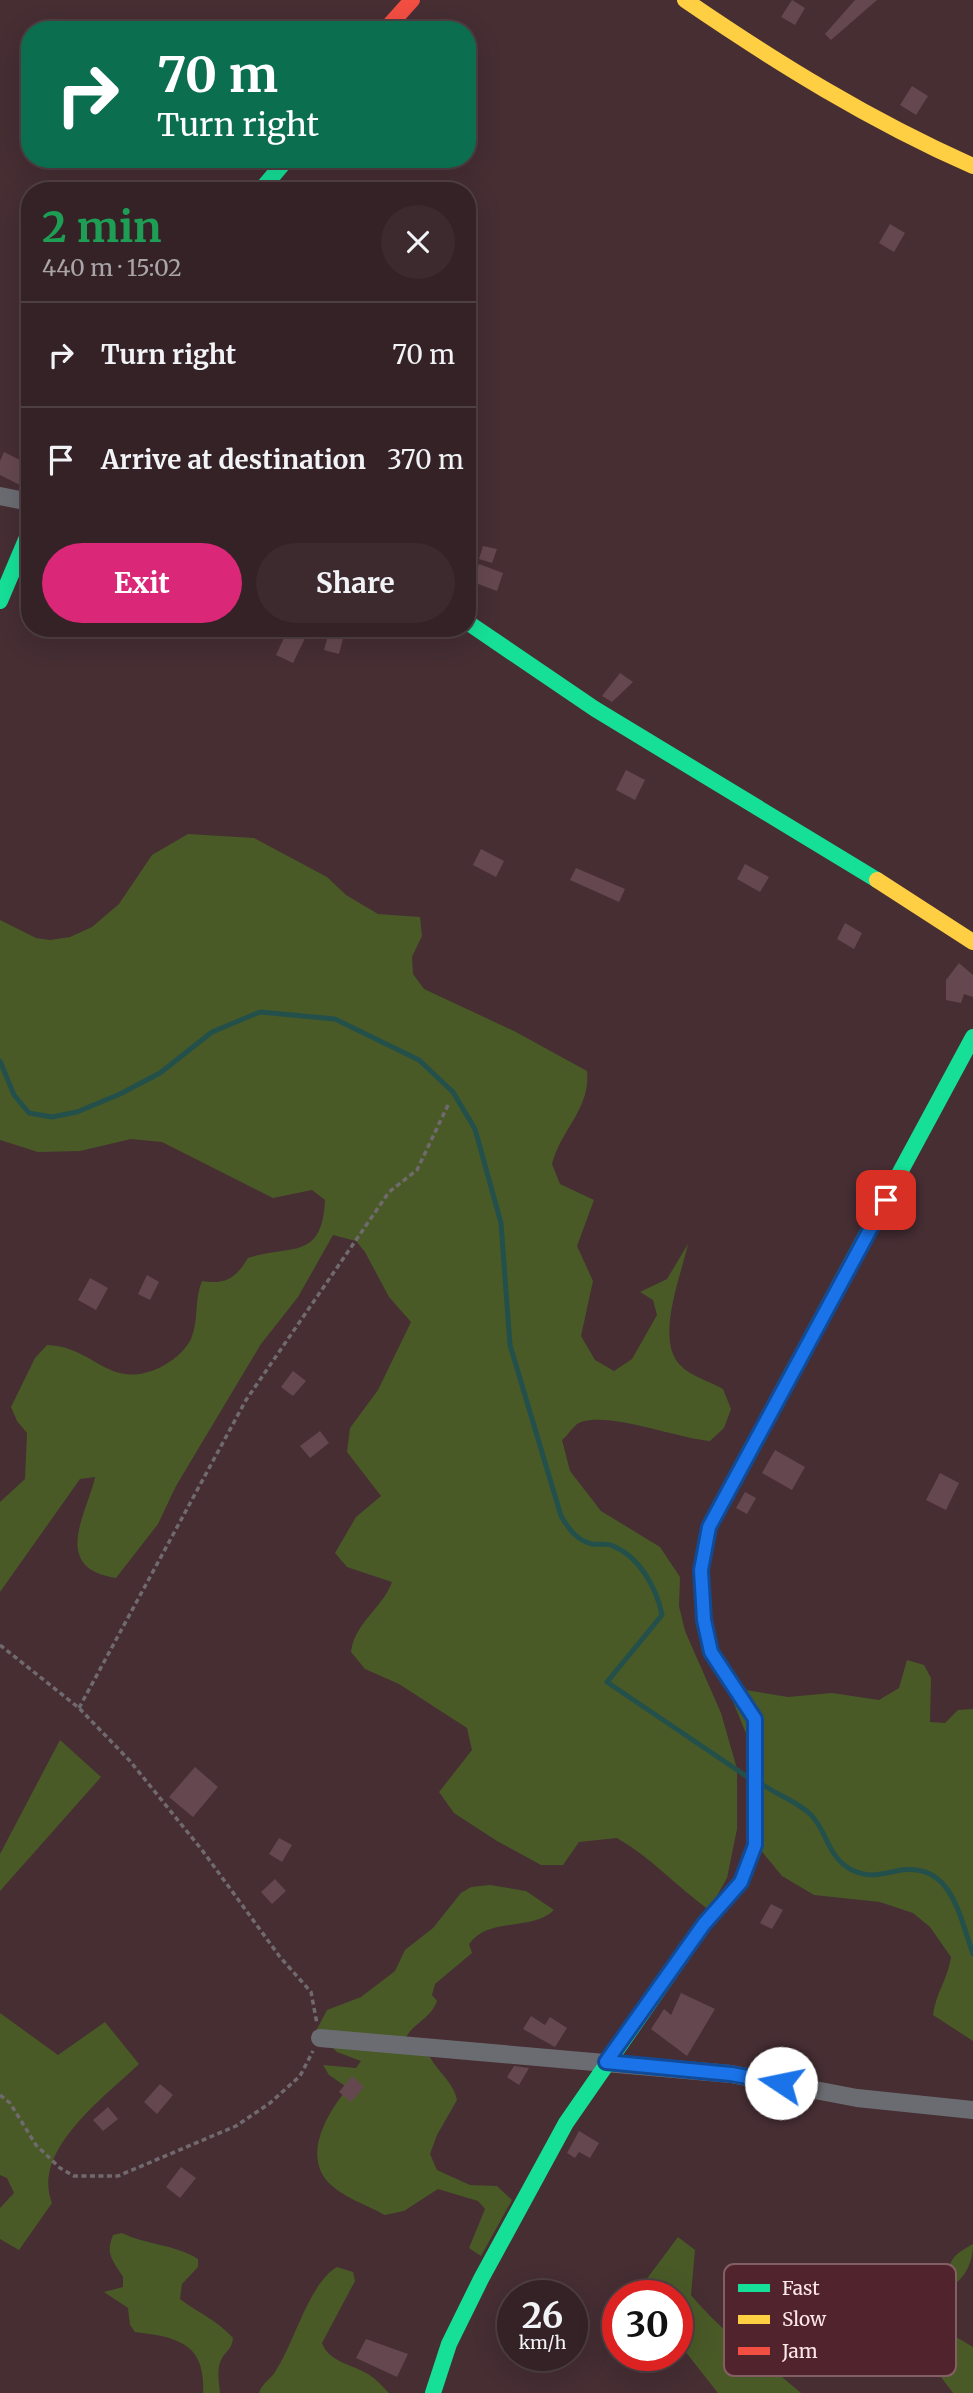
<!DOCTYPE html>
<html lang="en">
<head>
<meta charset="utf-8">
<style>
  body { margin:0; font-family:Merriweather,serif; background:#3c2a2e; color:#f1f3f6; height:100vh; display:flex; flex-direction:column; font-size:26px; white-space:nowrap }
  * { box-sizing:border-box; margin:0 }
  p { font-size:23px; color:#a9a4a7 }
  .icon { flex:none; width:38px; height:38px; fill:none; stroke:currentColor; stroke-width:2; stroke-linecap:round; stroke-linejoin:round }
  .map { position:relative; flex:1; overflow:hidden }
  .side { position:absolute; left:21px; top:182px; width:455px; height:455px; display:flex; flex-direction:column; background:#342226; border-radius:28px; box-shadow:0 7px 28px #0002,0 0 0 2px #4e3f43 }
  .side>* { flex:none }
  .banner { position:absolute; left:21px; top:21px; width:455px; height:147px; border-radius:28px; box-shadow:0 7px 28px #0002,0 0 0 2px #4e3f43; background:#0b6e4f; color:#fff; overflow:hidden }
  .speed { position:absolute; left:497px; top:2280px; display:flex; gap:14px; font-size:35px; font-weight:700; text-align:center }
  .speed>* { display:grid; place-content:center; width:91px; height:91px; border-radius:50%; background:#342226; box-shadow:0 7px 28px #0002,0 0 0 2px #4e3f43; line-height:1 }
  .speed small { font-size:18px; font-weight:400 }
  .speed .limit { border:10px solid #d22; background:#fff; color:#111 }
  .pin { position:absolute; display:grid; place-items:center; width:60px; height:60px; color:#fff; margin:-30px; border-radius:14px; box-shadow:0 4px 10px #0006 }
  .me { position:absolute; width:77px; margin:-38px; rotate:281deg; stroke-linejoin:round; filter:drop-shadow(0 0 5px #0008) }
  .turn { display:flex; align-items:center; gap:24px; height:147px; padding:0 21px; font-size:32px }
  .turn .icon { width:91px; height:91px; stroke-width:2.5 }
  .turn b { display:block; font-size:49px; line-height:60px }
  .round { display:grid; place-items:center; flex:none; width:74px; height:74px; border-radius:37px; background:#3c2a2e }
  .overview { display:flex; align-items:center; justify-content:space-between; height:119px; padding:0 21px }
  h1 { font-size:42px; font-weight:700; line-height:52px; color:#1e9e55 }
  .button { display:flex; gap:14px; margin-top:auto; padding:14px 21px }
  .button a { flex:1; height:80px; border-radius:42px; background:#db2777; color:#fff; font-size:28px; font-weight:700; line-height:80px; text-align:center }
  .button a+a { background:#3c2a2e; color:#f1f3f6 }
  ul { padding:0; list-style:none }
  li { display:flex; align-items:center; gap:21px; height:105px; padding:0 21px; border-top:2px solid #4e3f43 }
  li div { flex:1 }
  li b { display:block; font-size:26px }
  li em { font-style:normal }
  .map>svg:first-child { display:block }
  .green { fill:#495a27 }
  .lines { fill:none; stroke-linecap:round; stroke-linejoin:round }
  .stream { stroke:#24504c; stroke-width:5 }
  .building { fill:#65484f }
  .path { stroke:#706a6e; stroke-width:3.5; stroke-dasharray:5 3.5; stroke-linecap:butt }
  .street { stroke:#6b6c72; stroke-width:18 }
  .fast { stroke:#16e098; stroke-width:16 }
  .slow { stroke:#ffcf43; stroke-width:16 }
  .jam { stroke:#f24e42; stroke-width:16 }
  .route-casing { stroke:#114b97; stroke-width:18 }
  .route { stroke:#1a73e8; stroke-width:12 }
  .key { fill:#50232d; stroke:#845e65; stroke-width:2 }
  .key-label { font-size:19px; fill:#fee6e9 }
</style>
</head>
<body>
<div class="map">
<svg width="973" height="2393" viewBox="0 0 973 2393">
  <rect width="100%" height="100%" fill="#462e33"/>
  <path class="green" d="M188 834 254 838 327 877 346 895 378 914 420 917 422 936 412 957 413 974 424 989 514 1031 587 1071C591 1108 561 1129 552 1164L560 1184 594 1200 577 1246 593 1281 581 1336 595 1360 614 1371 632 1359 657 1315 653 1300 640 1292 667 1279 688 1244C681 1276 655 1339 680 1365 690 1376 711 1382 723 1389L731 1409 724 1428 710 1441C679 1439 602 1409 577 1424 572 1428 567 1436 562 1440L570 1471 601 1511 660 1547 680 1577 679 1606 685 1631 721 1713 737 1769V1829L727 1878 709 1910C677 1887 652 1858 617 1838L579 1842 563 1865H541L497 1841 454 1813 439 1792 472 1750 467 1728 399 1684 365 1669 351 1652C355 1622 382 1609 392 1582L347 1567 335 1553 356 1517 381 1496 347 1452 350 1428 378 1390 411 1322 389 1297 365 1252 356 1241 333 1235 298 1297 261 1344 176 1486 158 1524 116 1578C50 1568 87 1514 95 1477L80 1479 0 1592V1502L25 1479 27 1433 17 1421 11 1407 35 1358 47 1345C94 1346 108 1391 159 1368 173 1361 184 1352 191 1339 199 1320 194 1300 202 1281 226 1285 236 1278 248 1258 292 1244 322 1261 325 1200L312 1190 273 1198 162 1142 131 1139 80 1151 38 1152 0 1140V920L36 938 50 940 70 937 92 927 119 904 152 855Z
    M907 1660 924 1665 931 1678 930 1722 945 1723 958 1710 973 1709V2041L933 2015C936 1992 948 1979 951 1957L930 1927 913 1913 880 1902 814 1895 782 1876 750 1837 752 1748 727 1687 788 1697 832 1693 879 1700 899 1688Z
    M60 1740 101 1777 0 1891V1854Z
    M490 1885 526 1891 554 1910C531 1932 490 1916 469 1944L472 1953 435 1984 432 1995 437 2001C430 2020 412 2023 404 2041L410 2052 430 2057C438 2072 454 2083 457 2100L437 2135 430 2154 437 2170 470 2185 497 2186 512 2200 481 2256 469 2248 485 2209 478 2201 438 2189 404 2211 385 2215C367 2205 342 2197 328 2182 302 2153 329 2111 348 2088L329 2075 323 2065 356 2068 361 2061 337 2052 316 2031 327 2010 361 1997 395 1971 405 1950 433 1928 461 1893 471 1887Z
    M0 2013 58 2055 105 2022 139 2064C105 2097 31 2150 52 2203L19 2250 0 2239V2208L14 2193 7 2178 0 2175Z
    M122 2233C146 2245 174 2244 198 2259V2267L182 2284 180 2299C197 2312 218 2321 233 2338 232 2349 227 2350 222 2358 216 2368 219 2382 220 2393H203C206 2343 177 2337 135 2332L130 2325 128 2308 104 2292 123 2287V2277C113 2261 105 2254 113 2235Z
    M678 2237 695 2250 691 2295C726 2337 761 2358 801 2393H718L677 2341V2296H645L640 2288Z
    M973 2244C973 2262 966 2277 951 2287 946 2262 951 2256 973 2244Z
    M337 2267 353 2272 355 2281 322 2343C329 2362 351 2364 368 2374 376 2379 382 2386 389 2393H259C262 2383 270 2380 275 2372 294 2344 309 2283 337 2267Z
    M951 2334 973 2347V2393H953L929 2361 937 2341Z"/>
  <g class="lines">
    <path class="stream" d="M0 1061 14 1095 29 1113 52 1117 77 1112 120 1094 160 1073 212 1032 260 1012 335 1019 419 1060 453 1092 475 1129 501 1223 510 1345 561 1516C569 1529 576 1540 592 1544 599 1545 607 1543 613 1546 640 1557 657 1589 662 1615L607 1682 746 1776
      M763 1785C778 1795 802 1804 813 1817 828 1835 828 1856 850 1869 867 1878 878 1875 896 1871 951 1860 959 1914 973 1954"/>
  </g>
  <path class="building" d="M792 0 805 8 795 25 781 17Z
    M855 0H877L831 40 825 34Z
    M912 86 928 96 916 115 900 105Z
    M890 224 905 233 894 252 879 243Z
    M4 452 30 465V490L0 475V461Z
    M483 546 497 549 492 563 479 559Z
    M479 564 503 573 497 591 473 582Z
    M262 628H295L307 634 293 663 276 655 284 638Z
    M329 632 344 635 339 654 324 650Z
    M620 673 633 682 612 702 602 696Z
    M626 770 645 780 635 800 616 790Z
    M481 849 504 861 496 877 473 865Z
    M745 864 769 877 760 892 737 879Z
    M576 868 625 889 619 902 570 880Z
    M845 923 862 933 854 949 837 939Z
    M959 963 973 975V997L964 994 961 1003 946 1000V980Z
    M147 1275 159 1282 150 1300 138 1294Z
    M90 1278 108 1288 96 1310 78 1300Z
    M293 1371 306 1381 293 1396 281 1387Z
    M320 1431 329 1443 310 1458 300 1446Z
    M775 1450 805 1467 792 1490 762 1473Z
    M940 1473 959 1483 946 1510 926 1500Z
    M745 1492 756 1498 747 1514 736 1508Z
    M195 1767 218 1787 193 1817 169 1797Z
    M279 1838 292 1845 282 1862 269 1854Z
    M275 1879 286 1891 272 1904 261 1892Z
    M771 1904 783 1910 772 1929 760 1923Z
    M681 1993 715 2009 687 2056 651 2029 664 2009 671 2015Z
    M531 2016 545 2025 550 2017 567 2028 555 2047 523 2029Z
    M514 2066 529 2068 519 2085 507 2077Z
    M352 2076 364 2087 351 2102 339 2092Z
    M160 2084 173 2095 157 2114 144 2102Z
    M108 2107 118 2119 103 2131 93 2120Z
    M579 2131 599 2143 590 2158 579 2152 575 2158 567 2153Z
    M181 2167 196 2178 180 2198 166 2187Z
    M366 2339 408 2354 397 2377 356 2358Z"/>
  <g class="lines">
    <path class="path" d="M0 1645 79 1708 130 1761 202 1850 280 1957 311 1992 317 2024
      M79 1708 246 1400 389 1192 417 1170 448 1105
      M0 2095 10 2103 36 2145 60 2168 74 2176H118L236 2126 270 2103 300 2076 313 2051"/>
    <path class="street" d="M0 496 30 502
      M320 2038 731 2074 857 2098 973 2110"/>
    <path class="fast" d="M260 191 287 159
      M0 601 30 530
      M467 622 595 709 877 880
      M782 1391 973 1037
      M433 2393 449 2344 481 2279 566 2123 704 1924 741 1882 755 1845V1805"/>
    <path class="slow" d="M685 0C777 63 871 121 973 166
      M877 880 973 942"/>
    <path class="jam" d="M385 30 412 0
      M755 1805V1719L711 1652 704 1620 701 1570 709 1527 782 1391"/>
  </g>
  <g class="lines">
    <defs>
      <path id="route" d="M781 2083 731 2074 606 2062 704 1924 741 1882 755 1845V1719L711 1652 704 1620 701 1570 709 1527 886 1200"/>
    </defs>
    <use href="#route" class="route-casing"/>
    <use href="#route" class="route"/>
  </g>
  <rect x="724" y="2264" width="232" height="112" rx="10" class="key"/>
  <rect x="738" y="2284" width="32" height="8" fill="#16e098"/>
  <rect x="738" y="2315" width="32" height="9" fill="#ffcf43"/>
  <rect x="738" y="2347" width="32" height="8" fill="#f24e42"/>
  <g class="key-label">
    <text x="782" y="2295">Fast</text>
    <text x="782" y="2326">Slow</text>
    <text x="782" y="2358">Jam</text>
  </g>
</svg>
<div class="speed"><div>26<small>km/h</small></div><div class="limit">30</div></div>
<div class="pin" style="left:886px;top:1200px;background:#d93025"><svg class="icon" aria-label="arrive" viewBox="0 0 24 24"><path d="M6 21V4h12l-3 4 3 4H6"/></svg></div>
<svg class="me" style="left:781px;top:2083px" viewBox="-20 -20 40 40"><circle r="19" fill="#fff"/><path d="M0-13L10 11 0 6-10 11z" fill="#1a73e8"/></svg>
<div class="banner">
<div class="turn"><svg class="icon" aria-label="right" viewBox="0 0 24 24"><path d="M7 20v-9h11M14 6l5 5-5 5"/></svg><div><b>70 m</b>Turn right</div></div>
</div>
<section class="side">
<div class="overview"><div><h1>2 min</h1><p>440 m · 15:02</p></div><a class="round"><svg class="icon" aria-label="close" viewBox="0 0 24 24"><path d="M6 6l12 12M18 6L6 18"/></svg></a></div>
<ul>
<li><svg class="icon" aria-label="right" viewBox="0 0 24 24"><path d="M7 20v-9h11M14 6l5 5-5 5"/></svg><div><b>Turn right</b></div><em>70 m</em></li>
<li><svg class="icon" aria-label="arrive" viewBox="0 0 24 24"><path d="M6 21V4h12l-3 4 3 4H6"/></svg><div><b>Arrive at destination</b></div><em>370 m</em></li>
</ul>
<div class="button"><a>Exit</a><a>Share</a></div>
</section>
</div>
</body>
</html>
